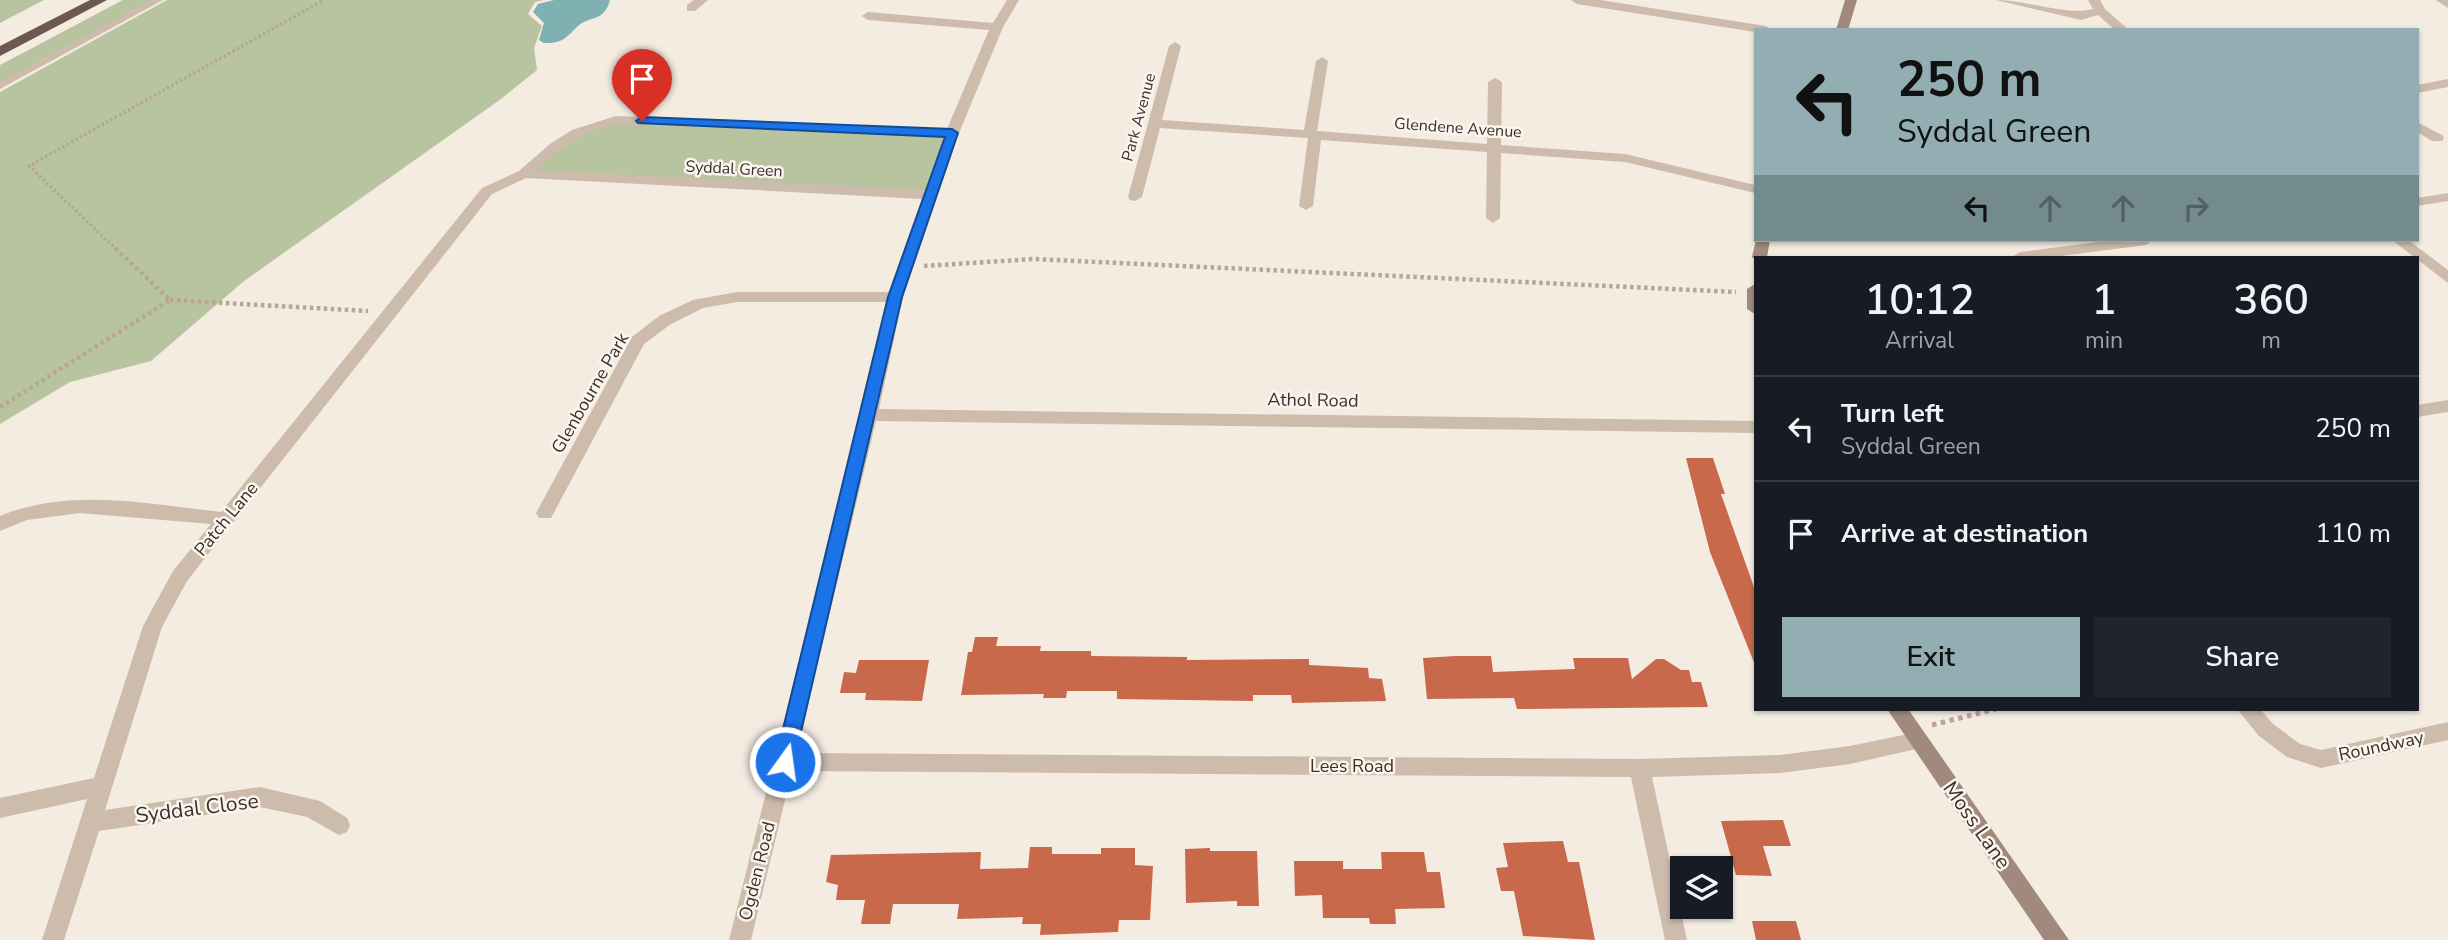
<!DOCTYPE html>
<html lang="en">
<head>
<meta charset="utf-8">
<style>
  body { margin:0; font-family:"Nunito Sans",sans-serif; background:#20242c; color:#f1f3f6; height:100vh; display:flex; flex-direction:column; font-size:26px; white-space:nowrap }
  * { box-sizing:border-box; margin:0 }
  p { font-size:23px; color:#9ea1a6 }
  .icon { flex:none; width:38px; height:38px; fill:none; stroke:currentColor; stroke-width:2; stroke-linecap:round; stroke-linejoin:round }
  .map { position:relative; flex:1; overflow:hidden }
  .side { position:absolute; left:1754px; top:256px; width:665px; height:455px; display:flex; flex-direction:column; background:#171b24; border-radius:0px; box-shadow:0 2px 5px #0004 }
  .side>* { flex:none }
  .guide { position:absolute; left:1754px; top:28px; width:665px; height:214px; border-radius:0px; box-shadow:0 2px 5px #0004; background:#92aeb2; color:#111; overflow:hidden }
  .tools { position:absolute; left:1670px; top:856px; display:grid; gap:14px }
  .tools a { display:grid; place-items:center; width:63px; height:63px; border-radius:0px; background:#171b24; box-shadow:0 2px 5px #0004; font-size:35px }
  .pin { position:absolute; display:grid; place-items:center; width:60px; height:60px; color:#fff; margin:-72px -30px; border-radius:50% 50% 50% 0; rotate:-45deg; box-shadow:0 0 7px #0007 }
  .pin .icon { rotate:45deg }
  .me { position:absolute; width:77px; margin:-38px; rotate:14deg; stroke-linejoin:round; filter:drop-shadow(0 0 5px #0008) }
  .turn { display:flex; align-items:center; gap:24px; height:147px; padding:0 28px; font-size:32px }
  .turn .icon { width:91px; height:91px; stroke-width:2.5 }
  .turn b { display:block; font-size:49px; line-height:60px }
  .lanes { display:flex; align-items:center; height:66px; padding:0 28px; background:#0003; justify-content:center; gap:35px; direction:ltr }
  .lanes .off { opacity:.35 }
  .eta { display:flex; justify-content:space-evenly; align-items:center; height:119px; text-align:center }
  .eta b { font-size:42px; font-weight:600; line-height:49px }
  .cta { display:flex; gap:14px; margin-top:auto; padding:14px 28px }
  .cta a { flex:1; height:80px; border-radius:0px; background:#92aeb2; color:#111; font-size:28px; font-weight:600; line-height:80px; text-align:center }
  .cta a+a { background:#20242c; color:#f1f3f6 }
  ul { padding:0; list-style:none }
  li { display:flex; align-items:center; gap:21px; height:105px; padding:0 28px; border-top:2px solid #363941 }
  li div { flex:1 }
  li b { display:block; font-size:26px }
  li em { font-style:normal }
  .map>svg:first-child { display:block }
  .green { fill:#b8c4a0 }
  .water { fill:#7fb0b2 }
  .building { fill:#c8694b }
  .lines { fill:none; stroke-linecap:round; stroke-linejoin:round }
  .path-far2 { stroke:#b9a596; stroke-width:3.5; stroke-dasharray:2.5 2.5; stroke-linecap:butt }
  .path-far1 { stroke:#b9a596; stroke-width:4.5; stroke-dasharray:3.5 3.5; stroke-linecap:butt }
  .path { stroke:#b9a596; stroke-width:5; stroke-dasharray:4.5 4.5; stroke-linecap:butt }
  .service { fill:#cdbbac; fill-rule:evenodd }
  .minor { fill:#cdbbac; fill-rule:evenodd }
  .secondary { fill:#a18a7d; fill-rule:evenodd }
  .trunk { fill:#6c584f; fill-rule:evenodd }
  .route { fill:#1a73e8; stroke:#114b97; stroke-width:2 }
  .labels { text-anchor:middle; stroke-width:5; stroke-linejoin:round; paint-order:stroke }
  .far-street-label { font-size:16px; fill:#3b302b; stroke:#fbf5ee }
  .street-label { font-size:18px; fill:#3b302b; stroke:#fbf5ee }
  .near-street-label { font-size:21px; fill:#3b302b; stroke:#fbf5ee }
</style>
</head>
<body>
<div class="map">
<svg width="2448" height="940" viewBox="0 0 2448 940">
  <rect width="100%" height="100%" fill="#f4ebe1"/>
  <path class="green" d="M0 0H44L0 23Z
    M123 0H158L0 86V65Z
    M167 0H544L535 2 528 14 542 26 534 48 537 70 501 99 244 281 151 361 70 382 0 424V92Z
    M597 123 952 133 928 195 524 174Z"/>
  <path class="water" d="M554 0H610C604 23 589 15 577 27 566 38 561 44 544 43L539 40 544 23 533 12 538 4Z"/>
  <path class="building" d="M1686 458H1713L1725 494H1721L1755 590V665L1710 552Z
    M975 637H998L996 646H1041L1040 651H1091V656L1187 657V660L1309 659V665L1368 668 1369 678 1382 679 1386 701 1292 703 1291 695H1253V701L1117 699V691H1067L1066 698H1043L1044 694 961 695 968 652H972Z
    M1455 656H1491L1493 672 1575 669 1573 658H1628L1632 679 1656 659H1664L1681 670H1689L1692 682H1701L1708 707 1517 709 1514 698 1427 699 1423 658Z
    M859 660H929L922 701 865 700 866 693H840L844 672 856 673Z
    M1783 820 1791 846H1763L1772 876 1736 875 1721 821Z
    M1563 841 1568 862H1579L1595 940 1523 936 1514 891H1501L1496 868 1508 867 1503 843Z
    M1030 847H1052V854H1101V848H1135V865L1153 866 1150 920H1119L1118 932 1040 935 1041 924H1022L1023 917 957 919 959 904H893L890 924H861L865 900H836L838 885 826 882 831 855 981 852 980 869 1028 868Z
    M1210 848V851H1257L1259 906H1237V901L1186 903 1185 849Z
    M1381 852H1424L1427 872H1440L1445 908 1395 909 1396 924H1370L1369 918H1323L1322 895 1295 896 1294 861H1343V869H1382Z
    M1752 921H1796L1801 940H1756Z"/>
  <g class="lines">
    <path class="path-far2" d="M117 250 29 166 324 0"/>
    <path class="path-far1" d="M924 266 1034 259 1736 292
      M170 300 368 311
      M0 407 170 300 115 248"/>
    <path class="path" d="M1932 725 1996 709"/>
    <path class="service" d="M151 0H163L0 89V82Z"/>
    <path class="minor" d="M694 0H708L695 11H687V5Z
      M1007 0H1019L1003 27 959 133 903 297 879 409 1755 421V433L876 421 796 753 1640 759 1780 755 1850 746 1918 732 1925 735 1928 741 1925 747 1850 764 1780 773 1652 777 1687 940H1665L1631 777 792 771 751 940H729L861 415 886 302H737L703 308 671 324 644 344 551 518H539L536 513 632 337 659 316 693 300 737 292H889L922 199 526 178 492 194 187 581 162 627 105 810 260 787 320 801 347 818 350 825 347 832 339 835 307 817 260 807 99 831 64 940H42L87 799 0 818V798L94 778 143 626 173 571 211 524 80 513 27 520 0 531V516C70 487 148 504 221 512L482 188 519 171 550 144 572 130 616 116 947 129 989 30 868 20 862 16 868 12 993 23ZM616 124 944 137 925 190 536 170C559 148 584 131 616 124Z
      M1571 0H1600L1766 26 1772 30H1755V32L1577 4Z
      M1996 0C2026 0 2068 16 2093 9L2088 0H2100L2105 9 2129 30H2115L2098 15 2081 20Z
      M2436 0H2448V8Z
      M1175 42 1181 46 1162 120 1304 130 1316 61 1322 57 1328 61 1317 131 1487 144 1488 82 1495 78 1502 82 1501 145 1625 154 1755 185V193L1625 162 1501 153 1500 218 1493 223 1486 218 1487 152 1321 140 1313 206 1306 210 1299 206 1308 138 1160 128 1142 197 1135 201 1130 200 1128 197 1169 46Z
      M2448 79V87L2417 93V85Z
      M2417 122 2442 135 2444 138 2442 141H2432L2417 132Z
      M2448 193V201L2417 206V198Z
      M2113 240H2153L2146 245 2053 257H2012L2020 252Z
      M2392 240H2408L2448 270V283Z
      M2448 400V412L2417 417V405Z
      M2237 709H2260L2273 724 2300 744 2321 750 2448 722V740L2321 768 2287 757 2259 736Z"/>
    <path class="secondary" d="M1845 0H1857L1848 30H1836Z
      M1756 240H1770L1767 257H1755V260L1752 257Z
      M1755 284V314L1747 309V289Z
      M1887 709H1908L2069 940H2044Z"/>
    <path class="trunk" d="M90 0H107L0 56V46Z"/>
  </g>
  <path class="route" d="M642 117 952 129 958 133 902 297 794 762 792 768 785 770 778 768 775 762 888 297 945 137 638 123 636 121Z"/>
  <g class="labels">
    <g class="far-street-label">
      <text transform="translate(1138 117) rotate(-75)" y="6">Park Avenue</text>
      <text transform="translate(1458 127) rotate(4)" y="6">Glendene Avenue</text>
      <text transform="translate(734 168) rotate(3)" y="6">Syddal Green</text>
    </g>
    <g class="street-label">
      <text transform="translate(590 393) rotate(-60)" y="6">Glenbourne Park</text>
      <text transform="translate(1313 400) rotate(1)" y="6">Athol Road</text>
      <text transform="translate(226 519) rotate(-51)" y="6">Patch Lane</text>
      <text transform="translate(2381 746) rotate(-12)" y="6">Roundway</text>
      <text x="1352" y="772">Lees Road</text>
      <text transform="translate(757 871) rotate(-76)" y="6">Ogden Road</text>
    </g>
    <g class="near-street-label">
      <text transform="translate(197 808) rotate(-7)" y="7">Syddal Close</text>
      <text transform="translate(1977 825) rotate(55)" y="7">Moss Lane</text>
    </g>
  </g>
</svg>
<div class="tools">
<a><svg class="icon" aria-label="layers" viewBox="0 0 24 24"><path d="M12 4l9 5-9 5-9-5zM3 14l9 5 9-5"/></svg></a>
</div>
<div class="pin" style="left:642px;top:121px;background:#d93025"><svg class="icon" aria-label="arrive" viewBox="0 0 24 24"><path d="M6 21V4h12l-3 4 3 4H6"/></svg></div>
<svg class="me" style="left:785px;top:762px" viewBox="-20 -20 40 40"><circle r="17" fill="#1a73e8" stroke="#fff" stroke-width="3"/><path d="M0-11L8 9 0 5-8 9z" fill="#fff"/></svg>
<div class="guide">
<div class="turn"><svg class="icon" aria-label="left" viewBox="0 0 24 24"><path d="M17 20v-9H6M10 6l-5 5 5 5"/></svg><div><b>250 m</b>Syddal Green</div></div>
<div class="lanes"><svg class="icon" aria-label="left" viewBox="0 0 24 24"><path d="M17 20v-9H6M10 6l-5 5 5 5"/></svg><svg class="icon off" aria-label="ahead" viewBox="0 0 24 24"><path d="M12 20V5M6 11l6-6 6 6"/></svg><svg class="icon off" aria-label="ahead" viewBox="0 0 24 24"><path d="M12 20V5M6 11l6-6 6 6"/></svg><svg class="icon off" aria-label="right" viewBox="0 0 24 24"><path d="M7 20v-9h11M14 6l5 5-5 5"/></svg></div>
</div>
<section class="side">
<div class="eta">
<div><b>10:12</b><p>Arrival</p></div>
<div><b>1</b><p>min</p></div>
<div><b>360</b><p>m</p></div>
</div>
<ul>
<li><svg class="icon" aria-label="left" viewBox="0 0 24 24"><path d="M17 20v-9H6M10 6l-5 5 5 5"/></svg><div><b>Turn left</b><p>Syddal Green</p></div><em>250 m</em></li>
<li><svg class="icon" aria-label="arrive" viewBox="0 0 24 24"><path d="M6 21V4h12l-3 4 3 4H6"/></svg><div><b>Arrive at destination</b></div><em>110 m</em></li>
</ul>
<div class="cta"><a>Exit</a><a>Share</a></div>
</section>
</div>
</body>
</html>
